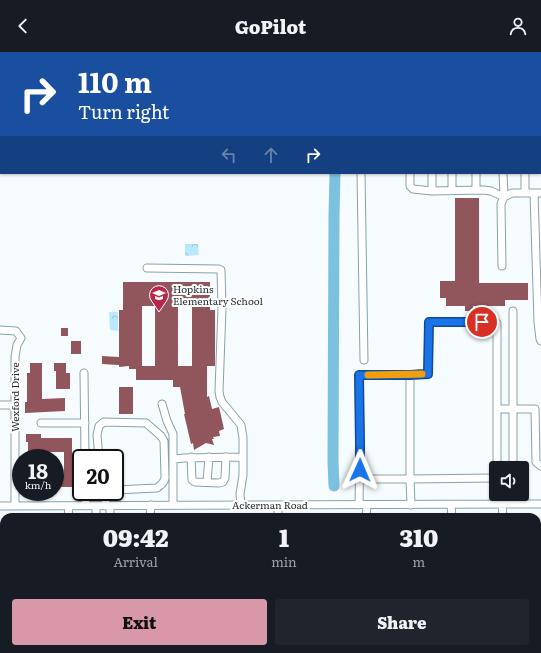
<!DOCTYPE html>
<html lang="en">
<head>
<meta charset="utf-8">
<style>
  body { margin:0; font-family:Literata,serif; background:#20242c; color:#f1f3f6; height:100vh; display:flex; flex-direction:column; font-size:15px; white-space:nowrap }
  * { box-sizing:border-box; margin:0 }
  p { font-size:13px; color:#9ea1a6 }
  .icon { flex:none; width:22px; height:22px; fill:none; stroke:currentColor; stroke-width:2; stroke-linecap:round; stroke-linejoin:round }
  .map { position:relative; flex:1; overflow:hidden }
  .panel { position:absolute; left:0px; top:461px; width:541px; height:140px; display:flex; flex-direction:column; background:#171b24; border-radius:12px 12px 0 0; box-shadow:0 1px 3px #0004 }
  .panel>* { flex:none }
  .top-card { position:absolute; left:0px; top:0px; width:541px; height:122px; box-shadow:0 1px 3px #0004; background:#1a4fa0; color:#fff; overflow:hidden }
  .buttons { position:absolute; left:489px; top:409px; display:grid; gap:8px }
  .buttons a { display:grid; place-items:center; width:40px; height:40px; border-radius:4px; background:#171b24; box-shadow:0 1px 3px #0004; font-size:20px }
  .speed { position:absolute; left:12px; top:397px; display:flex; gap:8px; font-size:20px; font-weight:700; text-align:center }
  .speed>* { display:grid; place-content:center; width:52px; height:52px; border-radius:50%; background:#171b24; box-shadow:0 1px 3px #0004; line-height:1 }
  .speed small { font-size:10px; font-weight:400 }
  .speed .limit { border:2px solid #111; border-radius:6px; background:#fff; color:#111 }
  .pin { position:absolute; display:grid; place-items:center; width:34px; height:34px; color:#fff; margin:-17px; border:2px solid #fff; border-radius:50%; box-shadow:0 1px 4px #0007 }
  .me { position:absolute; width:44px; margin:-22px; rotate:1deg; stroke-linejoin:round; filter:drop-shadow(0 0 3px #0008) }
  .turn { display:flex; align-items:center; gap:14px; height:84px; padding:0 12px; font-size:18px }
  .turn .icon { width:52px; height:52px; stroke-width:2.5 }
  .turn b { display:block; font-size:28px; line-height:34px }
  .lanes { display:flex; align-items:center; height:38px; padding:0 12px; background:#0003; justify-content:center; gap:20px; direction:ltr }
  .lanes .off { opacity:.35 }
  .eta { display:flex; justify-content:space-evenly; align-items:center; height:68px; text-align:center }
  .eta b { font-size:24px; font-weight:800; line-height:28px }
  .primary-button { display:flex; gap:8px; margin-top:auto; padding:8px 12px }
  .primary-button a { flex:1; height:46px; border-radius:4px; background:#d898a9; color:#111; font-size:16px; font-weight:800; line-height:46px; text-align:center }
  .primary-button a+a { background:#20242c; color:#f1f3f6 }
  header { display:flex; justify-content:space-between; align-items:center; height:52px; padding:0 12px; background:#171b24; font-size:18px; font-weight:800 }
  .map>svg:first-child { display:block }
  .park { fill:url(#park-crowns) }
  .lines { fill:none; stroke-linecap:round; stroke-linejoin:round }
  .stream { stroke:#7cc1de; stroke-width:2 }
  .river { stroke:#7cc1de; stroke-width:11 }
  .building { fill:#91555c; fill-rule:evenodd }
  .minor-casing { stroke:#88a1ac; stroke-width:9 }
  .minor { stroke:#fff; stroke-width:7 }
  .route-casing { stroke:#114b97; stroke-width:10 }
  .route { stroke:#1a73e8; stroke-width:7 }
  .slow { stroke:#f59e0b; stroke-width:7 }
  .labels { text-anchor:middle; stroke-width:4; stroke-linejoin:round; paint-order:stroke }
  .poi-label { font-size:10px; fill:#1e282c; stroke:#fff; text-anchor:start }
  .street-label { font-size:10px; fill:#1e282c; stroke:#fff }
</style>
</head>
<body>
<header><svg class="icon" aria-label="back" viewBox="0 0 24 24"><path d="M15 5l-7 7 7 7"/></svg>GoPilot<svg class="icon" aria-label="person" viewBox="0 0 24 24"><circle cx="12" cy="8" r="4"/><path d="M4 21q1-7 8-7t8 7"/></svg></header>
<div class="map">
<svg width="541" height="601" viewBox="0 0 541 601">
  <defs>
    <pattern id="park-crowns" width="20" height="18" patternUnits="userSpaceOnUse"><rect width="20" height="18" fill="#b9e9fe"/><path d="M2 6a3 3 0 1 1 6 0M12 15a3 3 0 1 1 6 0" fill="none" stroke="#9fc8da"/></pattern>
  </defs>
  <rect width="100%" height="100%" fill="#f6fcfe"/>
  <path class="park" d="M185 192H198L199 203 185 204Z
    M109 260H118V279L110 278Z"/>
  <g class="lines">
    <path class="stream" d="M152 601V597"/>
    <path class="river" d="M333 0V1
      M334 434 333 410 334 163 335 121
      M338 597V601"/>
  </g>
  <path class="building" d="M455 146H479V231H528V248H505V254H473V259H465V254H446V246H440V229H455Z
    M123 230H210V258H215V314H207V345L209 344 212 357 219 355 224 377 219 379 220 384 213 385 214 387H212L214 393 206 391 194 398 193 391 191 392 184 362H185L180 335H173V328H136V317H129V314L119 315V313L102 312V304L119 305V258H123ZM142 254H155V314H142ZM178 254H192V314H178Z
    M61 276H68V284H61Z
    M71 289H81V302H71Z
    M30 311H42V347L65 346V359L25 361V350H27V321H30Z
    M54 311H66V321H70V337H56V319H54Z
    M119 335H133V362H119Z
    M26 382H41V386H72V402H77V435H55V423H64V400H41V406H28V390H26Z"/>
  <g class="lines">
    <defs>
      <path id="minor" d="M359 0V1
        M432 0V1
        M475 0V1
        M500 0V1
        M525 0V1
        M411 1V0
        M453 1V0
        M361 121 364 308
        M410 121V134L413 137 432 139 484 138 491 139 504 145 503 121
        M476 121V137
        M525 121V141
        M452 138V121
        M432 139V121
        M534 141 538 270 540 287 541 289
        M502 214 501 152 504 145 512 141H541
        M147 216 219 217 221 218 222 256 219 339 220 345 222 350 241 373 243 386V423L240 442 241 453
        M513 259V416
        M0 278 16 279 21 286 17 293 15 305V454
        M84 321 85 406
        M410 323V427L496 426
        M162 352 167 369 173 382V453
        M0 353H15
        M41 371H85
        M191 405 192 428 195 430 219 431 223 430 225 426 226 405
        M99 406 97 383 99 374 104 370 146 371 161 384 164 389 165 426C164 431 161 433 157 436L115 438
        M174 407 184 406 243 405
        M497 416V357
        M360 427H410L411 453
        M207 430 209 405
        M85 440 86 454
        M502 452 503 465
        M513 452V442
        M278 453V465
        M359 453 360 393 359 323H410L428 321 429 270H495L497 271V357H535L536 410 541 414
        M451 453 452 465
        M0 454 541 452
        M96 454V465
        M105 454 107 440
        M110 454V465
        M68 465 69 454
        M150 465 151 453
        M366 465 367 453
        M0 560H4
        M24 597V601
        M110 597V601
        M279 597V601
        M381 597V601
        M404 597 405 601
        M455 597V601
        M503 597V601
        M194 601V597"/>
    </defs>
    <use href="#minor" class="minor-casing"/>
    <use href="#minor" class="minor"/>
  </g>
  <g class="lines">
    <defs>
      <path id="route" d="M360 418V393L359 323H410L428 322 429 270H482"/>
    </defs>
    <use href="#route" class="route-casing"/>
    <use href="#route" class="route"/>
    <path class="slow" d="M368 323 422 322"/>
  </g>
  <defs>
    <symbol id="school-pin" viewBox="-11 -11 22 30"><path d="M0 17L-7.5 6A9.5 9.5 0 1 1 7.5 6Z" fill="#b9284b" stroke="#fff"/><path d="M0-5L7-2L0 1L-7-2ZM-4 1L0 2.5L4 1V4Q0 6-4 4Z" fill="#fff"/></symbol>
  </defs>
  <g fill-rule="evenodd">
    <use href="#school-pin" x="148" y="232" width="22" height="30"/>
  </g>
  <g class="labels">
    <g class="poi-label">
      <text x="173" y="241">Hopkins<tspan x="173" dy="12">Elementary School</tspan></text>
    </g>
    <g class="street-label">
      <text transform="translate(15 345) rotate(-90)" y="4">Wexford Drive</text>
      <text x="270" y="457">Ackerman Road</text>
    </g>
  </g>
</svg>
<div class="buttons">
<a><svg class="icon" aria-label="sound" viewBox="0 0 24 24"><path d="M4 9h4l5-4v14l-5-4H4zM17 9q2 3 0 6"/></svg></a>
</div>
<div class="speed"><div>18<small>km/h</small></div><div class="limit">20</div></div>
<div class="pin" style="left:482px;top:270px;background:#d93025"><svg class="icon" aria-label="arrive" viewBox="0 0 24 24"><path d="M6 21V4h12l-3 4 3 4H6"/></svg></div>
<svg class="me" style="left:360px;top:418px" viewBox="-20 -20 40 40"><path d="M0-17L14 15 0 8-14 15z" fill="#1a73e8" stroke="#fff" stroke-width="4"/></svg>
<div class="top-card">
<div class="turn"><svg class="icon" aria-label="right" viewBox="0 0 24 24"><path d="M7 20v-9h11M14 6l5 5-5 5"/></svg><div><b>110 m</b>Turn right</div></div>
<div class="lanes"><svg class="icon off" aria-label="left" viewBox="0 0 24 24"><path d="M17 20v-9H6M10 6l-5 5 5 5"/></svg><svg class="icon off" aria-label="ahead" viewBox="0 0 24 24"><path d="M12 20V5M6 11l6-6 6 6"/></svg><svg class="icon" aria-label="right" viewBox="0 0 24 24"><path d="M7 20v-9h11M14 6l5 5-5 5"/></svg></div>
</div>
<section class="panel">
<div class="eta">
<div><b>09:42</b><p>Arrival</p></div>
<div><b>1</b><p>min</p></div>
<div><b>310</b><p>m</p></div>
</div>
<div class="primary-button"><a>Exit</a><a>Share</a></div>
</section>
</div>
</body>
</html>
